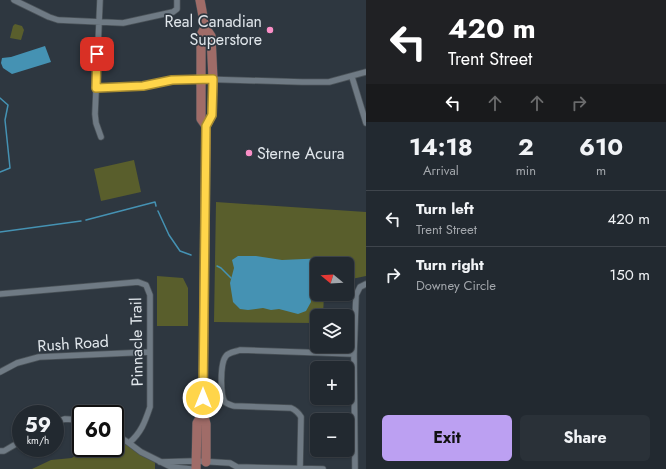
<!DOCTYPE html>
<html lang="en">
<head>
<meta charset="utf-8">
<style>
  body { margin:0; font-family:Jost,sans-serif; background:#2a3138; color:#f1f3f6; height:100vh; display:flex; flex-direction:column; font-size:15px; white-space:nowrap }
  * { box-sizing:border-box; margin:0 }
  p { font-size:13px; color:#a2a6ab }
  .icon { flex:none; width:22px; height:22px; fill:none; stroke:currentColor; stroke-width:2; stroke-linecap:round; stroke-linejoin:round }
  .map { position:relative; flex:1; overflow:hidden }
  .panel { display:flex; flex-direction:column; background:#222930; width:300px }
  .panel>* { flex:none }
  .guide { background:#202124; color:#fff; overflow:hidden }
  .needle { width:26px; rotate:288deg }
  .controls { position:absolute; left:310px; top:257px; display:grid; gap:8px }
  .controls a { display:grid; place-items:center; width:44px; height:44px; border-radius:6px; background:#222930; box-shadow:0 1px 3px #0004,0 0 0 1px #3f454c; font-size:20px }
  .speed { position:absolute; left:12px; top:405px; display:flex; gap:8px; font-size:20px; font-weight:700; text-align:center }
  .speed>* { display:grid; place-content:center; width:52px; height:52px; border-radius:50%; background:#222930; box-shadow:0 1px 3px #0004,0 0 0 1px #3f454c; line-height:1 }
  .speed small { font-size:10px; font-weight:400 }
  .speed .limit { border:2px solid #111; border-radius:6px; background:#fff; color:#111 }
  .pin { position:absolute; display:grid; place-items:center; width:34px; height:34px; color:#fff; margin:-17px; border-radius:8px; box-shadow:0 2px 6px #0006 }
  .me { position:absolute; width:44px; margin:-22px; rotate:0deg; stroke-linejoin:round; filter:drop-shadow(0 0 3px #0008) }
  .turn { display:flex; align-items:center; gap:14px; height:84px; padding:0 16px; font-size:18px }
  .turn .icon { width:52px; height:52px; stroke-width:2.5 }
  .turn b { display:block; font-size:28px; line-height:34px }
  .lanes { display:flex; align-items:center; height:38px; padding:0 16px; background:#0003; justify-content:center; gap:20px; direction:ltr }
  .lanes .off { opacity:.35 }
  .eta { display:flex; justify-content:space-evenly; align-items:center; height:68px; text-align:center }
  .eta b { font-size:24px; font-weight:700; line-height:28px }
  .cta { display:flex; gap:8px; margin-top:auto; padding:8px 16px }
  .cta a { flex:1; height:46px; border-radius:6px; background:#bca0f2; color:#111; font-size:16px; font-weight:700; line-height:46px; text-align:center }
  .cta a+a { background:#2a3138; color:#f1f3f6 }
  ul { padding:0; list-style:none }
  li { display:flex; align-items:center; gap:12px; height:56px; padding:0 16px; border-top:1px solid #3f454c }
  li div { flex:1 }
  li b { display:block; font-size:15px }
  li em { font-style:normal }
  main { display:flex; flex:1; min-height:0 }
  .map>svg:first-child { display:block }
  .green { fill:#595e2c }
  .water { fill:#4592b3 }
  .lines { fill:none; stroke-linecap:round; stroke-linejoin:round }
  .stream { stroke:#4592b3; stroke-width:1.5 }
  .minor-casing { stroke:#4b5359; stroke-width:7 }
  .primary-casing { stroke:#4b5359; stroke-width:10 }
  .minor { stroke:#6f7a84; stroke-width:5.5 }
  .primary { stroke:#a06c68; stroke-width:9 }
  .route-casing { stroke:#a68a30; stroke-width:10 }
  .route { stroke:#ffd54a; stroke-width:7 }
  .poi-dot { fill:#fa8fc7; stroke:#2e3740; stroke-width:1.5 }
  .labels { text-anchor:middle; stroke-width:3.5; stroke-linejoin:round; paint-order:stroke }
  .poi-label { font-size:16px; fill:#e0e6eb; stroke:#2e3740; text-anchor:end }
  .street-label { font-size:16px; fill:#e0e6eb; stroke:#2e3740 }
</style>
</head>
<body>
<main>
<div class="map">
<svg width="366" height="469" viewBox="0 0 366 469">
  <rect width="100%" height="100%" fill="#2e3740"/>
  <path class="green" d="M15 24 22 26 24 30 21 40 10 38 13 26Z
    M134 160 141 192 101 201 94 169Z
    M216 202 366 212V276L347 280V264H317V294H324L323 316H317V323L214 322Z
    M157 276 183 278 188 288V326H157Z
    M115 438 155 459V469H32L51 460 72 458 83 448H115Z"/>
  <path class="water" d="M45 46 51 62 12 74 3 68 1 63 2 58 11 57Z
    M238 256H256L282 260 326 258 337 264H317V278L314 279 310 294 311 302 306 311 298 314 279 309 271 310 263 308 248 310 240 309 233 302 230 283 234 268 232 260Z"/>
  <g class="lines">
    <path class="stream" d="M0 98 8 105 5 120 10 168 0 172
      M158 211 169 235 180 251 191 255
      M86 220 155 202 156 206
      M0 232 81 221
      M217 266 221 268 231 278"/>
    <defs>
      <path id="minor" d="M14 0 49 17 58 20 123 23 173 12 177 9V0
        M100 0 95 114 96 123 101 137
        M352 77 366 123
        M96 88 143 86 165 81 200 79 302 82H329L366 72
        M0 294 138 282 146 285 150 295V407C145 422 141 433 129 443L115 434
        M0 372 17 363 39 357 150 352
        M55 422 65 419 81 420
        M129 443 141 452 171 467 191 469
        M0 451H4L21 441
        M160 462 196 461 230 463 237 467 323 469
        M300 469 301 417C298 412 296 410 291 408L234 406C231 405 227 404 225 402 220 396 220 363 226 356 229 352 235 352 240 350L354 354
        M355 469 354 354 356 295 360 287 366 284"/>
      <path id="primary" d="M200 0 205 27 211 36 213 79 212 115 206 126 203 413 206 424V462
        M205 27 201 35V119L206 126
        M196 469 197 423 203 413"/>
    </defs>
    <use href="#minor" class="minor-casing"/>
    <use href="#primary" class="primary-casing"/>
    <use href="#minor" class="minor"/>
    <use href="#primary" class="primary"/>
  </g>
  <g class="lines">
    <defs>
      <path id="route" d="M97 54 96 88 143 86 172 80 213 79 212 115 206 126 203 398"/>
    </defs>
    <use href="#route" class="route-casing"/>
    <use href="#route" class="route"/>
  </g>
  <g class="poi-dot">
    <circle cx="270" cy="30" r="4"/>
    <circle cx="249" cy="153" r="4"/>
  </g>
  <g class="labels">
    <g class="poi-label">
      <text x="262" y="27">Real Canadian<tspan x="262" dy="18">Superstore</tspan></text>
      <text x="257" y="159" text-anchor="start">Sterne Acura</text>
    </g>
    <g class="street-label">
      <text transform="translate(136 342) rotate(-91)" y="6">Pinnacle Trail</text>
      <text transform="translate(73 343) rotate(-4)" y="6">Rush Road</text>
    </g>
  </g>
</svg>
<div class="controls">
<a><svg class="needle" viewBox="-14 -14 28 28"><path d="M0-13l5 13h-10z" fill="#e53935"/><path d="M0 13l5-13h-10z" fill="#a2a6ab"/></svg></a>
<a><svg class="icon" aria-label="layers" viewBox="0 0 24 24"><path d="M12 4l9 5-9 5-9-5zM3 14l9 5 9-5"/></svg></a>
<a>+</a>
<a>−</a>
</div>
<div class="speed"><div>59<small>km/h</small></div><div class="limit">60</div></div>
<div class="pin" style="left:97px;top:54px;background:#d93025"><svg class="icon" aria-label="arrive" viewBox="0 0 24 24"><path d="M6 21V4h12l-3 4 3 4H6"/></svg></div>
<svg class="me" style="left:203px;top:398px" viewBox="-20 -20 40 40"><circle r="17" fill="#ffd54a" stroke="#fff" stroke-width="3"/><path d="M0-11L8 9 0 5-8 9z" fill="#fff"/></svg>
</div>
<section class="panel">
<div class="guide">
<div class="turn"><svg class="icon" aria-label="left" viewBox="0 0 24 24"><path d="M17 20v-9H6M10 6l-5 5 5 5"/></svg><div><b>420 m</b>Trent Street</div></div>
<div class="lanes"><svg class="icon" aria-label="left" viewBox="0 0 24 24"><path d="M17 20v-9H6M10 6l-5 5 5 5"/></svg><svg class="icon off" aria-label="ahead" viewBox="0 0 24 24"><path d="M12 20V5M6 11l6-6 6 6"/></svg><svg class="icon off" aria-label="ahead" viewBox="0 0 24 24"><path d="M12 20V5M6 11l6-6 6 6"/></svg><svg class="icon off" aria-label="right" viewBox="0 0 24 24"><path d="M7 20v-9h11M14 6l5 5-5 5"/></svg></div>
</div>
<div class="eta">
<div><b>14:18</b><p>Arrival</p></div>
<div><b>2</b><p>min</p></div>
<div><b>610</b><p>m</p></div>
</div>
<ul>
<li><svg class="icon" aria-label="left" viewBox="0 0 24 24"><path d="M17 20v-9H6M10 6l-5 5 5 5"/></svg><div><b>Turn left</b><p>Trent Street</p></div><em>420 m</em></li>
<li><svg class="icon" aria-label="right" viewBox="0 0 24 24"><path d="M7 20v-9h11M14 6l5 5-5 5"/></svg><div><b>Turn right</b><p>Downey Circle</p></div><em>150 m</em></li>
</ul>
<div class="cta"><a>Exit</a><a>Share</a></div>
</section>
</main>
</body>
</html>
